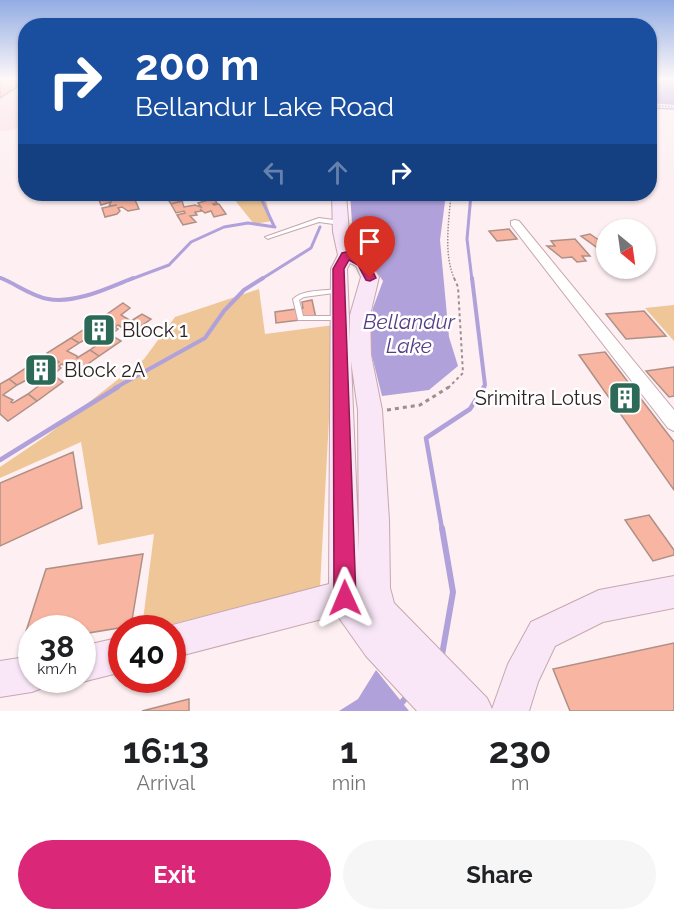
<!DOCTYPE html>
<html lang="en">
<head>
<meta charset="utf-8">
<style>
  body { margin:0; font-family:Raleway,sans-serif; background:#f6f6f6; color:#202124; height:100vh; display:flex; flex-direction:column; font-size:22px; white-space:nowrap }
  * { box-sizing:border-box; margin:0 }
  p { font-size:20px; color:#757577 }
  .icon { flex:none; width:33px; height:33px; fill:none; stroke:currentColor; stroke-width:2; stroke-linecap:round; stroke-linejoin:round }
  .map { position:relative; height:711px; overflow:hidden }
  .side { display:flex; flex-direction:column; background:#fff; flex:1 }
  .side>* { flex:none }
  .banner { position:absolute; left:18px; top:18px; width:639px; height:183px; border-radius:24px; box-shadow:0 2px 4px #0004; background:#1a4fa0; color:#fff; overflow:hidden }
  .needle { width:39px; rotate:151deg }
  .tools { position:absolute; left:596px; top:219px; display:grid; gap:12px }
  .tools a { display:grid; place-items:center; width:60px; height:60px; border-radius:50%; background:#fff; box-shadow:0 2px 4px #0004; font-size:30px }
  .speed { position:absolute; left:18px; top:615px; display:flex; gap:12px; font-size:30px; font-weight:700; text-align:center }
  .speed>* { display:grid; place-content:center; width:78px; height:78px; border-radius:50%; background:#fff; box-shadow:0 2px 4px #0004; line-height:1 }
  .speed small { font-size:15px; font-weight:400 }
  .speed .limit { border:9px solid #d22; background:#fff; color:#111 }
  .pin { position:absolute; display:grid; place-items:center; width:51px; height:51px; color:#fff; margin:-62px -26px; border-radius:50% 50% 50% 0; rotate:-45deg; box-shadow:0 0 6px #0007 }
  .pin .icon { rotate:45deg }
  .me { position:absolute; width:66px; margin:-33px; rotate:359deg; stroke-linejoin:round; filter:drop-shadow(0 0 4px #0008) }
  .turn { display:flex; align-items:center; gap:21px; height:126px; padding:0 18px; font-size:27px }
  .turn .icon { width:78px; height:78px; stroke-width:2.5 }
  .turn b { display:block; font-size:42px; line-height:51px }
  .lanes { display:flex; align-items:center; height:57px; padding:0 18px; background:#0003; justify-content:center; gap:30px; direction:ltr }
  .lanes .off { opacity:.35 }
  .eta { display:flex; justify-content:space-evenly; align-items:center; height:102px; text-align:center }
  .eta b { font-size:36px; font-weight:700; line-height:42px }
  .primary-button { display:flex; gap:12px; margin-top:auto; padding:12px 18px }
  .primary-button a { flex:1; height:69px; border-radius:36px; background:#db2777; color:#fff; font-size:24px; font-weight:700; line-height:69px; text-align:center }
  .primary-button a+a { background:#f6f6f6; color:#202124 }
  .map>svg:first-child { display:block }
  .built { fill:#fae0e5 }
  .green { fill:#efc697 }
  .water { fill:#b1a1db }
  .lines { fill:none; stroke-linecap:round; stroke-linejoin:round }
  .stream-far4 { stroke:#b1a1db; stroke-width:1.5 }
  .stream-far3 { stroke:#b1a1db; stroke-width:3 }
  .stream-far2 { stroke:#b1a1db; stroke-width:4 }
  .stream-far1 { stroke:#b1a1db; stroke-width:4.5 }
  .stream { stroke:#b1a1db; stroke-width:6 }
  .building { fill:#f8b5a1; stroke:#ae9087; stroke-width:1.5 }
  .lane-casing { stroke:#c7a7ae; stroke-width:2 }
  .street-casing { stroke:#c7a7ae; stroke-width:2 }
  .secondary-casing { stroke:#c7a7ae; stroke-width:2 }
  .path-far2 { stroke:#9c8f92; stroke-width:1.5; stroke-dasharray:1.5 1.5; stroke-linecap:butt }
  .path-far1 { stroke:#9c8f92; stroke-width:2; stroke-dasharray:3 3; stroke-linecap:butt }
  .path { stroke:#9c8f92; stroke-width:3; stroke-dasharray:4 4; stroke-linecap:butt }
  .lane { fill:#fff; fill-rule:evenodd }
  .street { fill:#fff; fill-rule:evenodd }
  .secondary { fill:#f9e7f7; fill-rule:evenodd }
  .route { fill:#db2777; stroke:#8e194d; stroke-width:1.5 }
  .labels { text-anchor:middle; stroke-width:5; stroke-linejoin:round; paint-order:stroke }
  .poi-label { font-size:20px; fill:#2e2225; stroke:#fff; text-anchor:start }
  .water-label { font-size:21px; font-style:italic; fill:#573e85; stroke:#fff }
</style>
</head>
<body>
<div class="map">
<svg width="674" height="711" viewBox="0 0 674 711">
  <rect width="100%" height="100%" fill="#fdeff2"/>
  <path class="built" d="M0 80H25V128L0 131Z"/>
  <path class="green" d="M230 194H264L272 221 254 224Z
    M259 289 265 334 334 325 320 587 156 628H142L154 534 98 545 81 442 0 478V467L46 436 144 359 175 317Z
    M674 305V341L645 308Z"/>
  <path class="water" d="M650 80H674V105L650 103Z
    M350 194H446L440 240 449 337 458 366 429 390 382 396 367 336 373 308 383 281 353 237Z
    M376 670 409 711H339L358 699Z"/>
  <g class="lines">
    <path class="stream-far4" d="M650 108 674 109"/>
    <path class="stream-far3" d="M259 194 274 226
      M471 194 467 239 472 280
      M0 278 5 280
      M129 280 169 265 191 242 224 227 248 223 275 227
      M260 280 311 248 320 227"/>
    <path class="stream-far2" d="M1 278C16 284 31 296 48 299 75 304 108 288 133 278
      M472 278 485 385 483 388
      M115 388 205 338 224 311 244 290 263 278"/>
    <path class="stream-far1" d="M0 460 118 387
      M442 529 426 438 470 409 484 387"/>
    <path class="stream" d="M442 528 453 592 442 655
      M395 711 408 695"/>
  </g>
  <path class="building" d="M0 80H21L17 82H25L0 98Z
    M109 194 114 198 118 197 119 194H132L134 197 119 200H135L139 209 128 211 122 207 118 208 120 211 117 214 105 217 102 208 117 205 109 206 111 202 101 205 98 197Z
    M172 194H183L177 196 182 201 171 204 165 195Z
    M211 194 217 203 213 204 214 205 219 204 226 214 214 217 211 211 205 213 200 209 202 211 195 212 197 215 190 216 196 222 183 225 177 215 185 213 184 211 176 213 171 204 182 201 184 207 195 205 201 207 198 203 205 201 199 197Z
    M509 229 517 239 497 241 489 231Z
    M590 234 606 245V254L581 236Z
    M575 239 590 256H582L586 261 577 262 572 257 562 258 547 246H555L551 241Z
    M312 300 316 318 276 323 275 312 303 308 302 302Z
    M123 303 130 308 121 315 131 321 142 314 151 319 131 333 118 325 115 327 118 329 111 335 121 341 99 356 90 350 101 342 99 341 104 335 99 333 79 343 71 338 92 324 98 327 103 324 109 328 115 324 103 317Z
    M644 311 666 336 626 339 606 314Z
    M71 338 79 343 67 351 77 356V358L90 350 99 356 75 373 62 364 59 366 61 368 53 375 63 382 37 401 28 394 41 384 39 382 46 377V375L40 373 17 385 9 379 35 362 40 366 46 362 52 366 59 362 47 353Z
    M605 352 674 442V490L579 355Z
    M674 367V396L669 397 646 371Z
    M9 379 17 385 3 395 13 400 11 402 13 403 28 394 37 401 8 421 0 414V384Z
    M73 452 82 508 0 546V483Z
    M649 515 674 550V555L653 561 625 520Z
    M143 554 131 626 82 634V628H32V643L22 644 46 569Z
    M674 643V711H570L553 669Z
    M189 699V711H142Z"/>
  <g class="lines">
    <defs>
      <path id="lane" d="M319 218 341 221 344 223 341 225 319 222 270 238 268 239 265 237Z
        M339 289 341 290 342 291 341 292 304 297 299 300 303 316H338L341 318 340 320H298L293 299C304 289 324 291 339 289Z"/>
      <path id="street" d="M515 220 519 221 674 410V431L668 428 511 225V221Z"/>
      <path id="secondary" d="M332 194H346L349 232 353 252 369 259 379 277 370 315 371 355 382 410 389 520 390 588 394 603 487 698 492 709 508 664 531 622 599 590 674 576V608L603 622 555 646 538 682 529 711H417L366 656 337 615 172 658V628H161L329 584 331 269 338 255 333 232ZM350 263 356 266 361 277 350 315V342L347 269ZM351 361 358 410 359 553Z
        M122 637V672L82 682 76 680H82V646Z
        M32 656V680H48L45 687 32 692 0 697V661Z"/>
    </defs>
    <use href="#lane" class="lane-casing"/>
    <use href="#street" class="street-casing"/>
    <use href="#secondary" class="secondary-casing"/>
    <path class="path-far2" d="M650 105 674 107
      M451 194C449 221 443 255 455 280"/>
    <path class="path-far1" d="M448 388 463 373 458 287 454 278"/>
    <path class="path" d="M387 410 420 405 449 387"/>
    <use href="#lane" class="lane"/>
    <use href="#street" class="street"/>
    <use href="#secondary" class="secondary"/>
  </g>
  <linearGradient id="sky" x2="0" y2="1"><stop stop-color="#92ace3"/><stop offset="0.44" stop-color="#fef8f9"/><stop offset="1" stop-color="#fef8f9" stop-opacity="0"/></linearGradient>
  <rect width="674" height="180" fill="url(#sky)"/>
  <path class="route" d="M346 252 367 260 376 278 370 281 366 280 358 265 349 260 344 269 356 598 352 605 345 608 338 605 334 598 333 269 342 253Z"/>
  <defs>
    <symbol id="building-square" viewBox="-11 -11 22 22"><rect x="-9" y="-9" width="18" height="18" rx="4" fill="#2c6a57" stroke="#fff"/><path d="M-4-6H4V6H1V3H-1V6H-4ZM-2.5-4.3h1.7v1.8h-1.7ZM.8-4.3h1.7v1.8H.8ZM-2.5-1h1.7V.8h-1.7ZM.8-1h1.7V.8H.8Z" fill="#fff"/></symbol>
  </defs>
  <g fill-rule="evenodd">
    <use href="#building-square" x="80" y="311" width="38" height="38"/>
    <use href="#building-square" x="22" y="351" width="38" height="38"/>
    <use href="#building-square" x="606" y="379" width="38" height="38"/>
  </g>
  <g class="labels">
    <g class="poi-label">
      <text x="122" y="337">Block 1</text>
      <text x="64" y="377">Block 2A</text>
      <text x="602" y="405" text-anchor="end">Srimitra Lotus</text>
    </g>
    <g class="water-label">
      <text x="409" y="329">Bellandur<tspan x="409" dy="24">Lake</tspan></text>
    </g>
  </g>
</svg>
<div class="tools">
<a><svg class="needle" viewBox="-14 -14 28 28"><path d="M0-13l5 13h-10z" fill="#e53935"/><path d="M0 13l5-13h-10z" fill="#757577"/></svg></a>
</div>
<div class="speed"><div>38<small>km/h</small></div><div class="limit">40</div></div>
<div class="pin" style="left:370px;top:278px;background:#d93025"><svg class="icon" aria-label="arrive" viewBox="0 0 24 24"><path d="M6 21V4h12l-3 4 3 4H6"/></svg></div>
<svg class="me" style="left:345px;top:598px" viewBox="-20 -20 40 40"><path d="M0-17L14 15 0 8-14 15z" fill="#db2777" stroke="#fff" stroke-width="4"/></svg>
<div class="banner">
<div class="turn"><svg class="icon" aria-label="right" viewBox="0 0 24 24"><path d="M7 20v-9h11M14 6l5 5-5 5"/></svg><div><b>200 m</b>Bellandur Lake Road</div></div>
<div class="lanes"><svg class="icon off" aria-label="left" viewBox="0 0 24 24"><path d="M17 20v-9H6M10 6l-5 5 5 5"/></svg><svg class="icon off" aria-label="ahead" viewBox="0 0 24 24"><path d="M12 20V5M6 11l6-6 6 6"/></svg><svg class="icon" aria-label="right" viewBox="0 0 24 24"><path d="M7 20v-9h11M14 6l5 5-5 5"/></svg></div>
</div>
</div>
<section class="side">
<div class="eta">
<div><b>16:13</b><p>Arrival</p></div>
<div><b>1</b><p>min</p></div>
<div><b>230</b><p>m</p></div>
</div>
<div class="primary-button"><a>Exit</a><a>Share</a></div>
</section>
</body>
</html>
